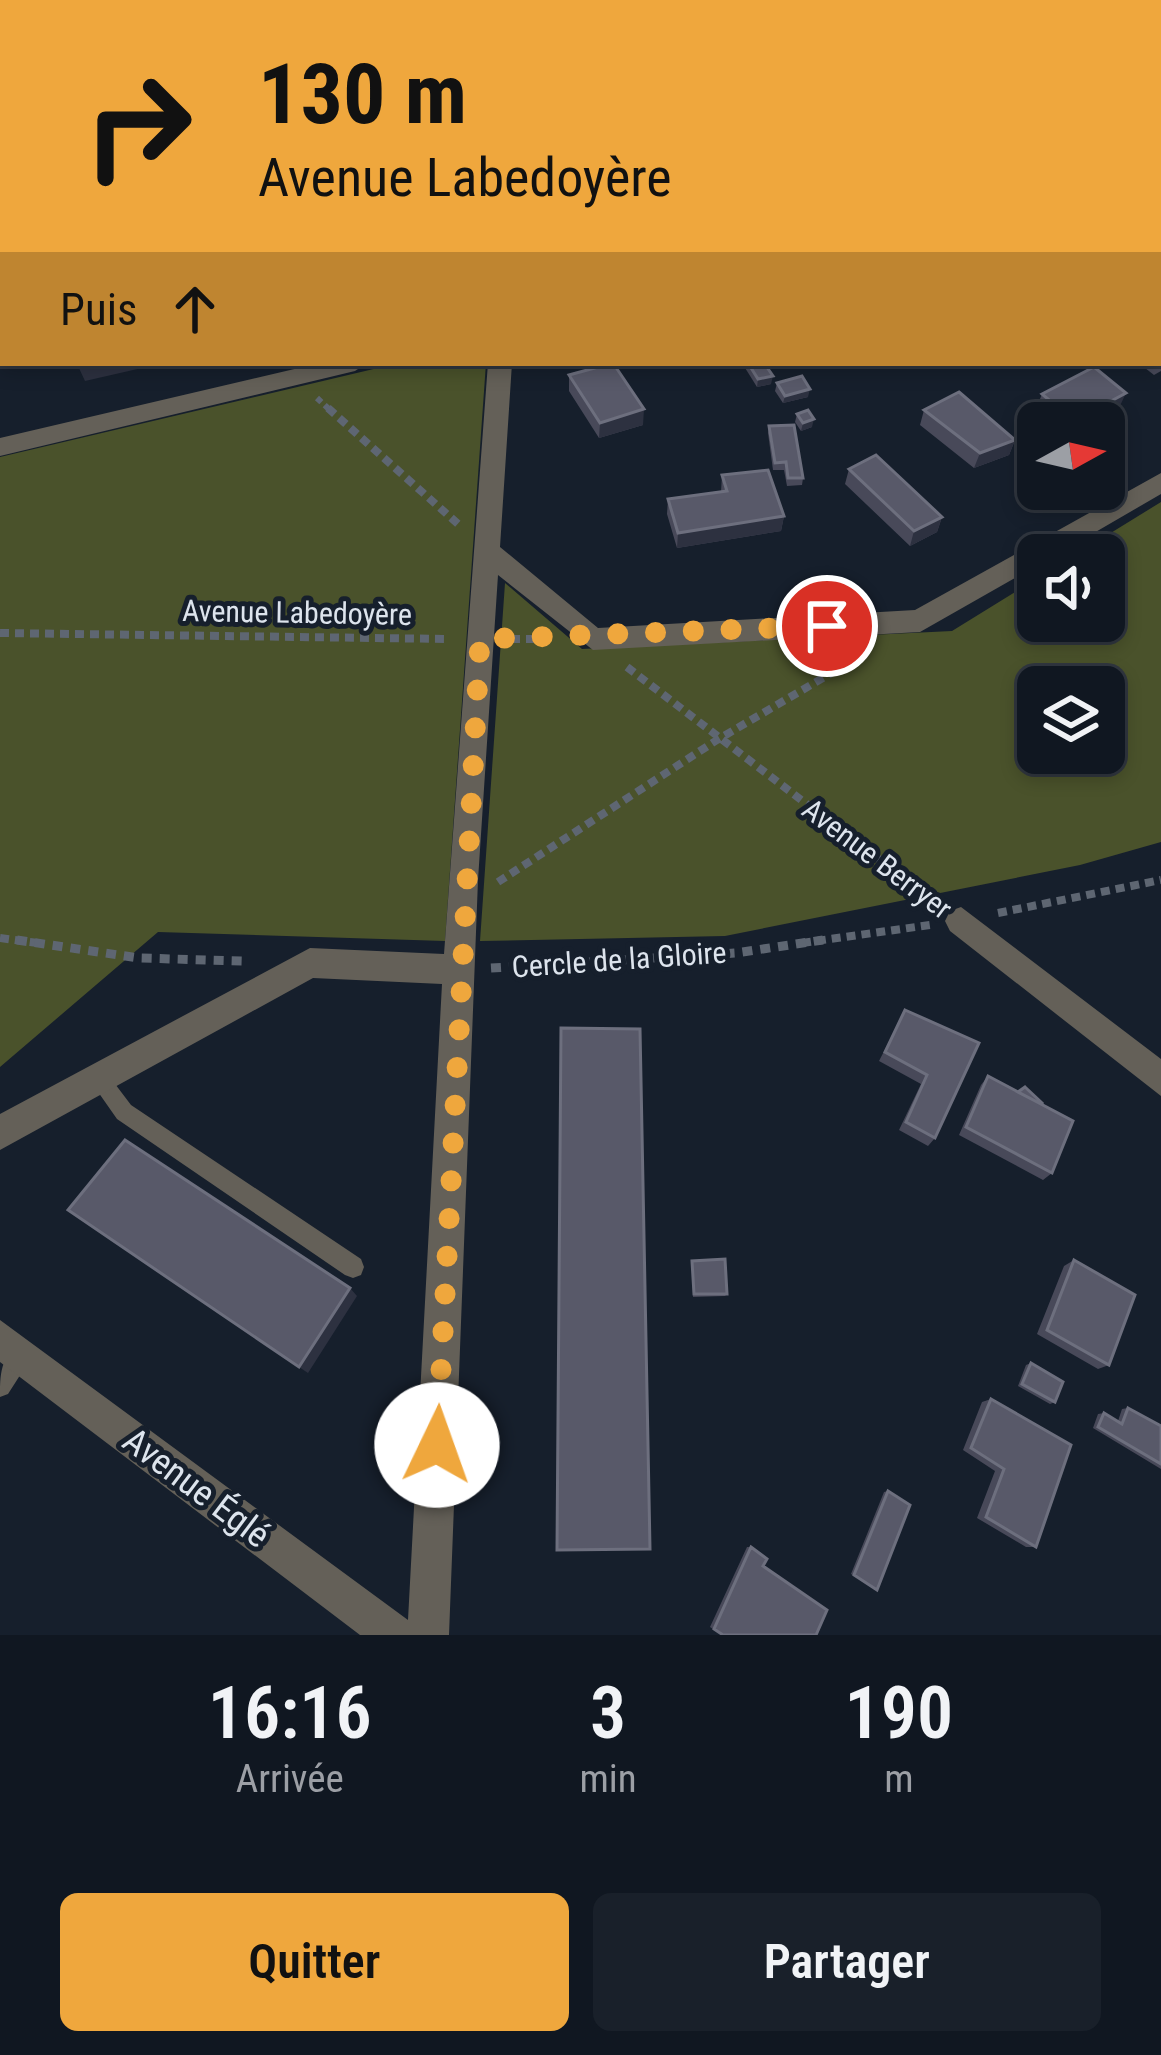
<!DOCTYPE html>
<html lang="fr">
<head>
<meta charset="utf-8">
<style>
  body { margin:0; font-family:"Roboto Condensed",sans-serif; background:#19202a; color:#f1f3f6; height:100vh; display:flex; flex-direction:column; font-size:45px; white-space:nowrap }
  * { box-sizing:border-box; margin:0 }
  p { font-size:39px; color:#9c9fa5 }
  .icon { flex:none; width:66px; height:66px; fill:none; stroke:currentColor; stroke-width:2; stroke-linecap:round; stroke-linejoin:round }
  .map { position:relative; height:1635px; overflow:hidden }
  .panel { display:flex; flex-direction:column; background:#101721; flex:1 }
  .panel>* { flex:none }
  .top-card { position:absolute; left:0px; top:0px; width:1161px; height:366px; box-shadow:0 6px 18px #0003,0 0 0 3px #30363f; background:#efa73d; color:#111; overflow:hidden }
  .needle { width:78px; rotate:82deg }
  .buttons { position:absolute; left:1017px; top:402px; display:grid; gap:24px }
  .buttons a { display:grid; place-items:center; width:108px; height:108px; border-radius:18px; background:#101721; box-shadow:0 6px 18px #0003,0 0 0 3px #30363f; font-size:60px }
  .pin { position:absolute; display:grid; place-items:center; width:102px; height:102px; color:#fff; margin:-51px; border:6px solid #fff; border-radius:50%; box-shadow:0 3px 12px #0007 }
  .me { position:absolute; width:132px; margin:-66px; rotate:3deg; stroke-linejoin:round; filter:drop-shadow(0 0 9px #0008) }
  .turn { display:flex; align-items:center; gap:42px; height:252px; padding:0 60px; font-size:54px }
  .turn .icon { width:156px; height:156px; stroke-width:2.5 }
  .turn b { display:block; font-size:84px; line-height:102px }
  .then { display:flex; align-items:center; height:114px; padding:0 60px; background:#0003; gap:24px; font-size:45px }
  .eta { display:flex; justify-content:space-evenly; align-items:center; height:204px; text-align:center }
  .eta b { font-size:72px; font-weight:600; line-height:84px }
  .button { display:flex; gap:24px; margin-top:auto; padding:24px 60px }
  .button a { flex:1; height:138px; border-radius:18px; background:#efa73d; color:#111; font-size:48px; font-weight:600; line-height:138px; text-align:center }
  .button a+a { background:#19202a; color:#f1f3f6 }
  .map>svg:first-child { display:block }
  .forest { fill:#4a522b; fill-rule:evenodd }
  .lines { fill:none; stroke-linecap:round; stroke-linejoin:round }
  .path-far2 { stroke:#5e6672; stroke-width:6; stroke-dasharray:6 4.5; stroke-linecap:butt }
  .path-far1 { stroke:#5e6672; stroke-width:8; stroke-dasharray:9 6; stroke-linecap:butt }
  .path { stroke:#5e6672; stroke-width:9; stroke-dasharray:10 8; stroke-linecap:butt }
  .lane { fill:#646058; fill-rule:evenodd }
  .street { fill:#646058; fill-rule:evenodd }
  .wall { fill:#484959 }
  .shaded-wall { fill:#2d3140 }
  .building { fill:#585969; stroke:#6d6f7e; stroke-width:3 }
  .route { stroke:#efa73d; stroke-width:21; stroke-dasharray:0 37.8 }
  .labels { text-anchor:middle; stroke-width:10; stroke-linejoin:round; paint-order:stroke }
  .street-label { font-size:30px; fill:#dde4ed; stroke:#161f2c }
  .near-street-label { font-size:36px; fill:#dde4ed; stroke:#161f2c }
</style>
</head>
<body>
<div class="map">
<svg width="1161" height="1635" viewBox="0 0 1161 1635">
  <rect width="100%" height="100%" fill="#161f2c"/>
  <path class="forest" d="M0 0H1161V173L1158 3H3V156Z
    M399 363H486L445 941 158 932 0 1067V457Z
    M1161 502V842L1080 865 725 936 480 941 505 583 582 649 952 631 1038 578V621H1104V555H1075ZM1038 687H1104V753H1038Z"/>
  <g class="lines">
    <path class="path-far2" d="M978 0 983 3
      M997 0 1002 3
      M317 398 331 411"/>
    <path class="path-far1" d="M328 408 458 524
      M0 633 448 639
      M511 639H544
      M627 667 935 902
      M498 882 717 740 862 655
      M998 913 1161 880
      M0 938 38 943
      M802 943 930 925"/>
    <path class="path" d="M17 940 139 958 242 961
      M491 968 736 953 823 940"/>
    <path class="lane" d="M99 1069 106 1072 131 1105 361 1259 364 1267 361 1275 353 1278 345 1275 117 1119 89 1079 92 1072Z
      M22 1344 30 1347 33 1355 8 1394 0 1397C0 1376 0 1354 22 1344Z"/>
    <path class="street" d="M510 0H528V3H510Z
      M3 45V58L0 59V46Z
      M1158 167H1161V179H1158Z
      M320 363H367L355 371 0 456V438Z
      M488 363H512L500 547 598 628 915 610 1161 473V494L1056 555H1038V565L920 632 593 650 498 575 478 880 449 1635H360L0 1362V1320L408 1620 442 984 313 978 0 1150V1114L310 948 444 954Z
      M961 907 1161 1059V1096L950 931 945 921 950 911Z"/>
  </g>
  <path class="wall" d="M1161 348V371L1154 375 1140 364 1158 363Z
    M742 363H764L771 384 757 387Z
    M569 375 643 425 599 438 569 391Z
    M777 383 808 397 783 403 775 391Z
    M1042 394 1119 408 1091 423H1069L1067 421 1051 423 1036 409Z
    M924 410 1015 440 1009 455 974 468 920 425Z
    M797 414 812 427 801 431 795 422Z
    M769 426 803 478 802 485 787 486 784 470H773L768 433Z
    M849 469 942 517 937 532 910 546 845 484Z
    M722 475 784 516 781 531 677 548 667 514 668 499 721 492Z
    M905 1010 979 1043 935 1138 928 1146 899 1130 921 1084 879 1061Z
    M988 1076 1052 1173 1043 1180 959 1135 981 1085Z
    M1074 1260 1109 1365 1098 1369 1037 1334 1064 1266Z
    M692 1261 727 1294 725 1296 693 1297Z
    M1031 1363 1055 1402 1050 1404 1018 1386 1026 1365Z
    M991 1399 1036 1547H1026L977 1518 995 1471 963 1450 982 1402Z
    M1128 1408 1161 1426V1469L1093 1428 1098 1414 1104 1413 1118 1421 1122 1409Z
    M888 1491 877 1590 851 1574 884 1492Z
    M747 1547H751L722 1635 710 1627Z"/>
  <path class="shaded-wall" d="M90 363H154L155 365 85 381 78 366Z
    M773 376 771 384 757 387 758 379Z
    M810 389 808 397 783 403 785 396Z
    M1126 393 1119 408 1091 423H1081L1085 415Z
    M1074 406 1067 421 1057 423 1062 411Z
    M644 409 643 425 599 438 600 423Z
    M814 419 812 427 801 431 803 423Z
    M1015 440 1009 455 974 468 980 453Z
    M784 516 781 531 677 548 678 533Z
    M942 517 937 532 910 546 914 531Z
    M350 1288 357 1296 308 1373 299 1367Z"/>
  <path class="building" d="M3 263V300L0 297V264Z
    M1161 348V365L1158 367 1153 363H1158V349Z
    M613 363 644 409 600 423 569 375Z
    M748 363H764L773 376 758 379Z
    M1094 367 1126 393 1085 415 1074 406 1062 411 1042 394Z
    M802 376 810 389 785 396 777 383Z
    M959 392 1015 440 980 453 924 410Z
    M808 410 814 419 803 423 797 414Z
    M794 425 803 478H788L786 462 775 463 769 426Z
    M876 455 942 517 914 531 849 469Z
    M768 470 784 516 678 533 668 499 727 491 722 475Z
    M905 1010 979 1043 935 1138 906 1122 927 1075 885 1052Z
    M561 1028 640 1029 650 1549 557 1550Z
    M988 1076 1073 1121 1052 1173 966 1127Z
    M1025 1087 1042 1103 1041 1104 1018 1092Z
    M125 1140 350 1288 299 1367 68 1210Z
    M725 1259 727 1294H694L692 1261Z
    M1074 1260 1135 1295 1109 1365 1047 1330Z
    M1031 1363 1063 1382 1055 1402 1022 1384Z
    M991 1399 1071 1445 1036 1547 986 1517 1004 1469 971 1448Z
    M1128 1408 1161 1426V1464L1098 1427 1104 1413 1122 1424Z
    M888 1491 910 1505 877 1590 854 1575Z
    M751 1547 767 1559 763 1566 827 1610 816 1635H723L714 1629Z"/>
  <g class="lines">
    <path class="route" d="M437 1445 480 639 827 626"/>
  </g>
  <g class="labels">
    <g class="street-label">
      <text transform="translate(297 613) rotate(1)" y="10">Avenue Labedoyère</text>
      <text transform="translate(877 859) rotate(37)" y="10">Avenue Berryer</text>
      <text transform="translate(619 960) rotate(-4)" y="10">Cercle de la Gloire</text>
    </g>
    <g class="near-street-label">
      <text transform="translate(197 1487) rotate(37)" y="13">Avenue Églé</text>
    </g>
  </g>
</svg>
<div class="buttons">
<a><svg class="needle" viewBox="-14 -14 28 28"><path d="M0-13l5 13h-10z" fill="#e53935"/><path d="M0 13l5-13h-10z" fill="#9c9fa5"/></svg></a>
<a><svg class="icon" aria-label="sound" viewBox="0 0 24 24"><path d="M4 9h4l5-4v14l-5-4H4zM17 9q2 3 0 6"/></svg></a>
<a><svg class="icon" aria-label="layers" viewBox="0 0 24 24"><path d="M12 4l9 5-9 5-9-5zM3 14l9 5 9-5"/></svg></a>
</div>
<div class="pin" style="left:827px;top:626px;background:#d93025"><svg class="icon" aria-label="arrive" viewBox="0 0 24 24"><path d="M6 21V4h12l-3 4 3 4H6"/></svg></div>
<svg class="me" style="left:437px;top:1445px" viewBox="-20 -20 40 40"><circle r="19" fill="#fff"/><path d="M0-13L10 11 0 6-10 11z" fill="#efa73d"/></svg>
<div class="top-card">
<div class="turn"><svg class="icon" aria-label="right" viewBox="0 0 24 24"><path d="M7 20v-9h11M14 6l5 5-5 5"/></svg><div><b>130 m</b>Avenue Labedoyère</div></div>
<div class="then">Puis<svg class="icon" aria-label="ahead" viewBox="0 0 24 24"><path d="M12 20V5M6 11l6-6 6 6"/></svg></div>
</div>
</div>
<section class="panel">
<div class="eta">
<div><b>16:16</b><p>Arrivée</p></div>
<div><b>3</b><p>min</p></div>
<div><b>190</b><p>m</p></div>
</div>
<div class="button"><a>Quitter</a><a>Partager</a></div>
</section>
</body>
</html>
